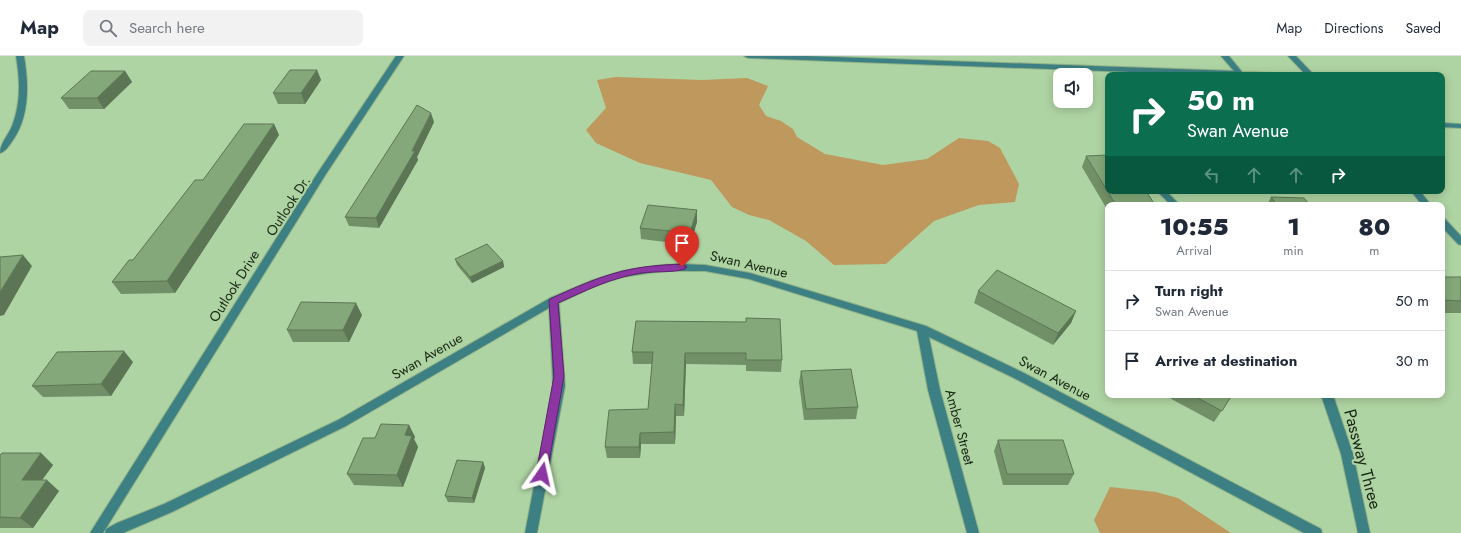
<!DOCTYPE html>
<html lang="en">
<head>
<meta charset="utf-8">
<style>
  body { margin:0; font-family:Jost,sans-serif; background:#f2f2f3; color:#1f2937; height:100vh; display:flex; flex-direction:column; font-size:15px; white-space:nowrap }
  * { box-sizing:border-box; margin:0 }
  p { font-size:13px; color:#747a83 }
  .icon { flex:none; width:22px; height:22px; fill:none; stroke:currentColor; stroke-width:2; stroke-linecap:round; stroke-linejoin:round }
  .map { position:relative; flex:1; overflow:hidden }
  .side { position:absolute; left:1105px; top:146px; width:340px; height:196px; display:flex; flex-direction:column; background:#fff; border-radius:8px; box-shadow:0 2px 10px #0003 }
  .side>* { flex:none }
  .guide { position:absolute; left:1105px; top:16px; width:340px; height:122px; border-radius:8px; box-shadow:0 2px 10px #0003; background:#0b6e4f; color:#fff; overflow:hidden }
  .fabs { position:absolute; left:1053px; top:12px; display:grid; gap:8px }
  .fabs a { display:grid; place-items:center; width:40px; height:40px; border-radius:8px; background:#fff; box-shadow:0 2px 10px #0003; font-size:20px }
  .pin { position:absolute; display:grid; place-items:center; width:34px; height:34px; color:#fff; margin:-41px -17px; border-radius:50% 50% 50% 0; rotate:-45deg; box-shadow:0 0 4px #0007 }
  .pin .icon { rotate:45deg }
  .me { position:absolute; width:44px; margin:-22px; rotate:11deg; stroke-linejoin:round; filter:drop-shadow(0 0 3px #0008) }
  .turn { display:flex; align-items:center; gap:14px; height:84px; padding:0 16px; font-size:18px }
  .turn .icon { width:52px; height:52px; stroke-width:2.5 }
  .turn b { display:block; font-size:28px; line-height:34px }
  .lanes { display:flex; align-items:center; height:38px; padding:0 16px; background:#0003; justify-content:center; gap:20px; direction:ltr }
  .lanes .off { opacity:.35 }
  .eta { display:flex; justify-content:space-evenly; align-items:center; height:68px; text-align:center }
  .eta b { font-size:24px; font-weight:800; line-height:28px }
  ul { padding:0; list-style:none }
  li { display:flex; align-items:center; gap:12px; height:60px; padding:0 16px; border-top:1px solid #e0e1e3 }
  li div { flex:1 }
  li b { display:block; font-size:15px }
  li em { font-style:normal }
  header { display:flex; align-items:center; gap:24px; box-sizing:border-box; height:56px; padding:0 20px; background:#fff; border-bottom:1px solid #e0e1e3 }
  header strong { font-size:19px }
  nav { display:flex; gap:22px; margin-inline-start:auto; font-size:14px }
  .search { width:280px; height:36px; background:#f2f2f3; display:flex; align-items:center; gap:10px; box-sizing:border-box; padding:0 14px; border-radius:8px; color:#747a83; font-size:15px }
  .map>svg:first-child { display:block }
  .green { fill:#be985c }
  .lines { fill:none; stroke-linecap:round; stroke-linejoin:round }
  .minor-casing { stroke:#91b287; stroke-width:2 }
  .minor { fill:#3d8083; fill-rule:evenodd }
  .wall { fill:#729068 }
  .shaded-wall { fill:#5c7655 }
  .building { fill:#84a879; stroke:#5c7655 }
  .route { fill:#8c36a3; stroke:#5b236a }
  .labels { text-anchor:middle; stroke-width:4; stroke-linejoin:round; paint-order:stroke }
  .street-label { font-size:14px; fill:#192815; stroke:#afd4a3 }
  .near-street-label { font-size:17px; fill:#192815; stroke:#afd4a3 }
</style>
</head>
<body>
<header>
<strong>Map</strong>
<div class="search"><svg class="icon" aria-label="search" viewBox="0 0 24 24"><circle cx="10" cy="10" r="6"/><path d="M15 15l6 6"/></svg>Search here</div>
<nav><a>Map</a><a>Directions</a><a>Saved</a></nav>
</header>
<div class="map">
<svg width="1461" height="477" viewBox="0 0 1461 477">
  <rect width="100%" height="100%" fill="#afd4a3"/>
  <path class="green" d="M616 21 702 24 747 22 768 30 759 49 766 60 781 65 793 73 797 81 825 98 883 109 927 103 959 82 988 85 1000 92 1019 128 1015 146 979 149 934 165 886 208 834 209 806 185 769 164 749 159 732 151 711 124 640 107 596 87 586 74 606 52 597 24Z
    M1110 431 1156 436 1178 442 1231 477H1100L1094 464Z"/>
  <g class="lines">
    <defs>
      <path id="minor" d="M16 0H24C29 29 30 62 11 87 8 91 5 96 0 97 0 87 8 80 12 70 21 47 20 24 16 0Z
        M396 0H404L326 118 103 477H90L317 118Z
        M744 0H807L1234 15 1221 0H1229L1242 16 1272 17 1276 19H1212L748 2Z
        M1288 0H1296L1314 19H1306Z
        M1442 67 1461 68V72L1442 71Z
        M1157 135H1166L1180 149H1171Z
        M1411 135H1420L1431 149H1422Z
        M1442 162 1445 163 1461 180V189L1458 188 1442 171Z
        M682 208 705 209 750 217 926 270 1022 316 1321 473 1322 477H1304L1014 322 929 281 940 334 979 477H967L928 334 917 275 749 223 705 215H662L623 221 599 228 559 247 565 330 537 477H525L553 330 549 252 346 370 172 456 123 477H105L106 473 117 467 164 448 338 364 550 242 593 224 622 215 662 209Z
        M1321 339H1333L1353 398 1370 477H1358L1341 398Z"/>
    </defs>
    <use href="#minor" class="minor-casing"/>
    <use href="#minor" class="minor"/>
  </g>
  <path class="wall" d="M317 14 321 24 305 48H278L273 37Z
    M125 15 132 26 104 53H69L61 42Z
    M434 66 417 101 418 104 379 172 349 170 345 161Z
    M274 68 279 79 175 237 121 238 112 226 133 204 203 124Z
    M1086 100 1108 135 1155 149H1108V155L1082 111Z
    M1271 141 1310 149H1267Z
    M697 154V166L690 189 641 183 640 172Z
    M455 203 503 205 504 211 472 227 457 209Z
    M1442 221H1461V257H1442Z
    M978 235 1076 255 1071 267 1053 289 974 247Z
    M362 259 349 286H293L287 274Z
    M636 265 782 304 781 316 746 315V309L686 308 684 360H676L675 388H641L640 402H607L605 391 648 353 652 308H633L632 296Z
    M133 306 111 340 43 341 32 330Z
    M801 315 858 351 856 363 804 364 799 326Z
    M1164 339H1232L1214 366Z
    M409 369 415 381 414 383 418 391 403 431 354 429 347 418 375 382Z
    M998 384 1074 418 1068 429H1003L994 395Z
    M41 397 53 409 42 424 59 435 33 472H0V399Z
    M483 406 485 412 474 447 448 446 445 440Z"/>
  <path class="shaded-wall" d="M317 14 321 24 305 48 301 37Z
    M125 15 132 26 104 53 97 42Z
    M431 57 434 66 417 101 418 104 379 172 376 162 412 95Z
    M274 68 279 79 175 237 167 225Z
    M697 154V166L690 189V177Z
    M23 199 32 210 4 259 0 260V236Z
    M503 205 504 211 472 227 470 221Z
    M356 247 362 259 349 286 343 274Z
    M1076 255 1071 267 1053 289 1058 277Z
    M124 295 133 306 111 340 101 328Z
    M685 297 686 308 684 360 683 349Z
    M675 348 676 360 675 388 674 376Z
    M409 369 415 381 414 383 418 391 403 431 397 419 405 379Z
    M640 377 641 388 640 402 639 391Z
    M41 397 53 409 34 435 22 424Z
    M483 406 485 412 474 447 472 442Z
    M47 424 59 435 33 472 20 462Z"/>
  <path class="building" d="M290 14H317L301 37H273Z
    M91 15H125L97 42H61Z
    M417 49 431 57 412 95H415L376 162 345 161Z
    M244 68H274L167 225 112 226 129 204H133L195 124H203Z
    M1108 99V135H1146L1155 149H1116L1086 100Z
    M1271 141 1304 142 1310 149H1277Z
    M648 149 697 154 690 177 640 172Z
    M487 188 503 205 470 221 455 203Z
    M23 199 0 236V201Z
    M997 214 1076 255 1058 277 978 235Z
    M1442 221H1461V245L1442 244Z
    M301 246 356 247 343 274H287Z
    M746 262 780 263 782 304H746V297H685L683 349 675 348 674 376 640 377 639 391H605L609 354 648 353 653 296H632L636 265 746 266Z
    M124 295 101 328 32 330 57 296Z
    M851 313 858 351 806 353 801 315Z
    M1192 339H1232L1222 355Z
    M381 368 409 369 405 379 412 380 397 419 347 418 363 382H375Z
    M998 384H1063L1074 418H1007Z
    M2 397H41L22 424H47L20 462 0 461V399Z
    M457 404 483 406 472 442 445 440Z"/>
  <path class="route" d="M682 208 687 211 685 213C672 217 656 215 642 217 613 221 585 235 558 247L564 320 547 418 546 422 542 423 538 422 536 418 554 320 549 245 550 243C574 232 598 221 623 215 643 210 662 209 682 208Z"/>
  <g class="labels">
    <g class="street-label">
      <text transform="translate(288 150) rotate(-57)" y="5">Outlook Dr.</text>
      <text transform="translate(749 208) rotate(13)" y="5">Swan Avenue</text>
      <text transform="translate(234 230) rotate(-58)" y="5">Outlook Drive</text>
      <text transform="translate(427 300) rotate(-30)" y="5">Swan Avenue</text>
      <text transform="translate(1055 322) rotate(28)" y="5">Swan Avenue</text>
      <text transform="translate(960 371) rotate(75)" y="5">Amber Street</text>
    </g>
    <g class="near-street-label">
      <text transform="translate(1363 403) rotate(75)" y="6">Passway Three</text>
    </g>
  </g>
</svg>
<div class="fabs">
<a><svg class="icon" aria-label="sound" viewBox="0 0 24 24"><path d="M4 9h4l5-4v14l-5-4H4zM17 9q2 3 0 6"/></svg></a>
</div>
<div class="pin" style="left:682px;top:211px;background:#d93025"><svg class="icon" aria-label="arrive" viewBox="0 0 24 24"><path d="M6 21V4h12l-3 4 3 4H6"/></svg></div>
<svg class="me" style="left:542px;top:418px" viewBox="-20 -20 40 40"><path d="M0-17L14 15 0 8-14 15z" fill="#8c36a3" stroke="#fff" stroke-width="4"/></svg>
<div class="guide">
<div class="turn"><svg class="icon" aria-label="right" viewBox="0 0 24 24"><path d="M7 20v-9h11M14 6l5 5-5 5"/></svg><div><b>50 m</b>Swan Avenue</div></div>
<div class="lanes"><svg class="icon off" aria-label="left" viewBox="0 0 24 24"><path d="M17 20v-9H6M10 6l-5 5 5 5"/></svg><svg class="icon off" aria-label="ahead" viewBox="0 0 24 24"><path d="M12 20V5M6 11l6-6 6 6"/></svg><svg class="icon off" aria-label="ahead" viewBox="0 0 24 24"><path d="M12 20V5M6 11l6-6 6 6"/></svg><svg class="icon" aria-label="right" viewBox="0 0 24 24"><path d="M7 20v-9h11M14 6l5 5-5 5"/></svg></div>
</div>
<section class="side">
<div class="eta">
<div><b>10:55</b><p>Arrival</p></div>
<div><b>1</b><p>min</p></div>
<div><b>80</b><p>m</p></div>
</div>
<ul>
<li><svg class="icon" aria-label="right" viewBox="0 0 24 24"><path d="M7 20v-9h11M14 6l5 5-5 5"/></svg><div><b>Turn right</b><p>Swan Avenue</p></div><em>50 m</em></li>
<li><svg class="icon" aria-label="arrive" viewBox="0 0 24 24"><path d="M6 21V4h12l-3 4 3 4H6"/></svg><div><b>Arrive at destination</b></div><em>30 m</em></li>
</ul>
</section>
</div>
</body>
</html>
